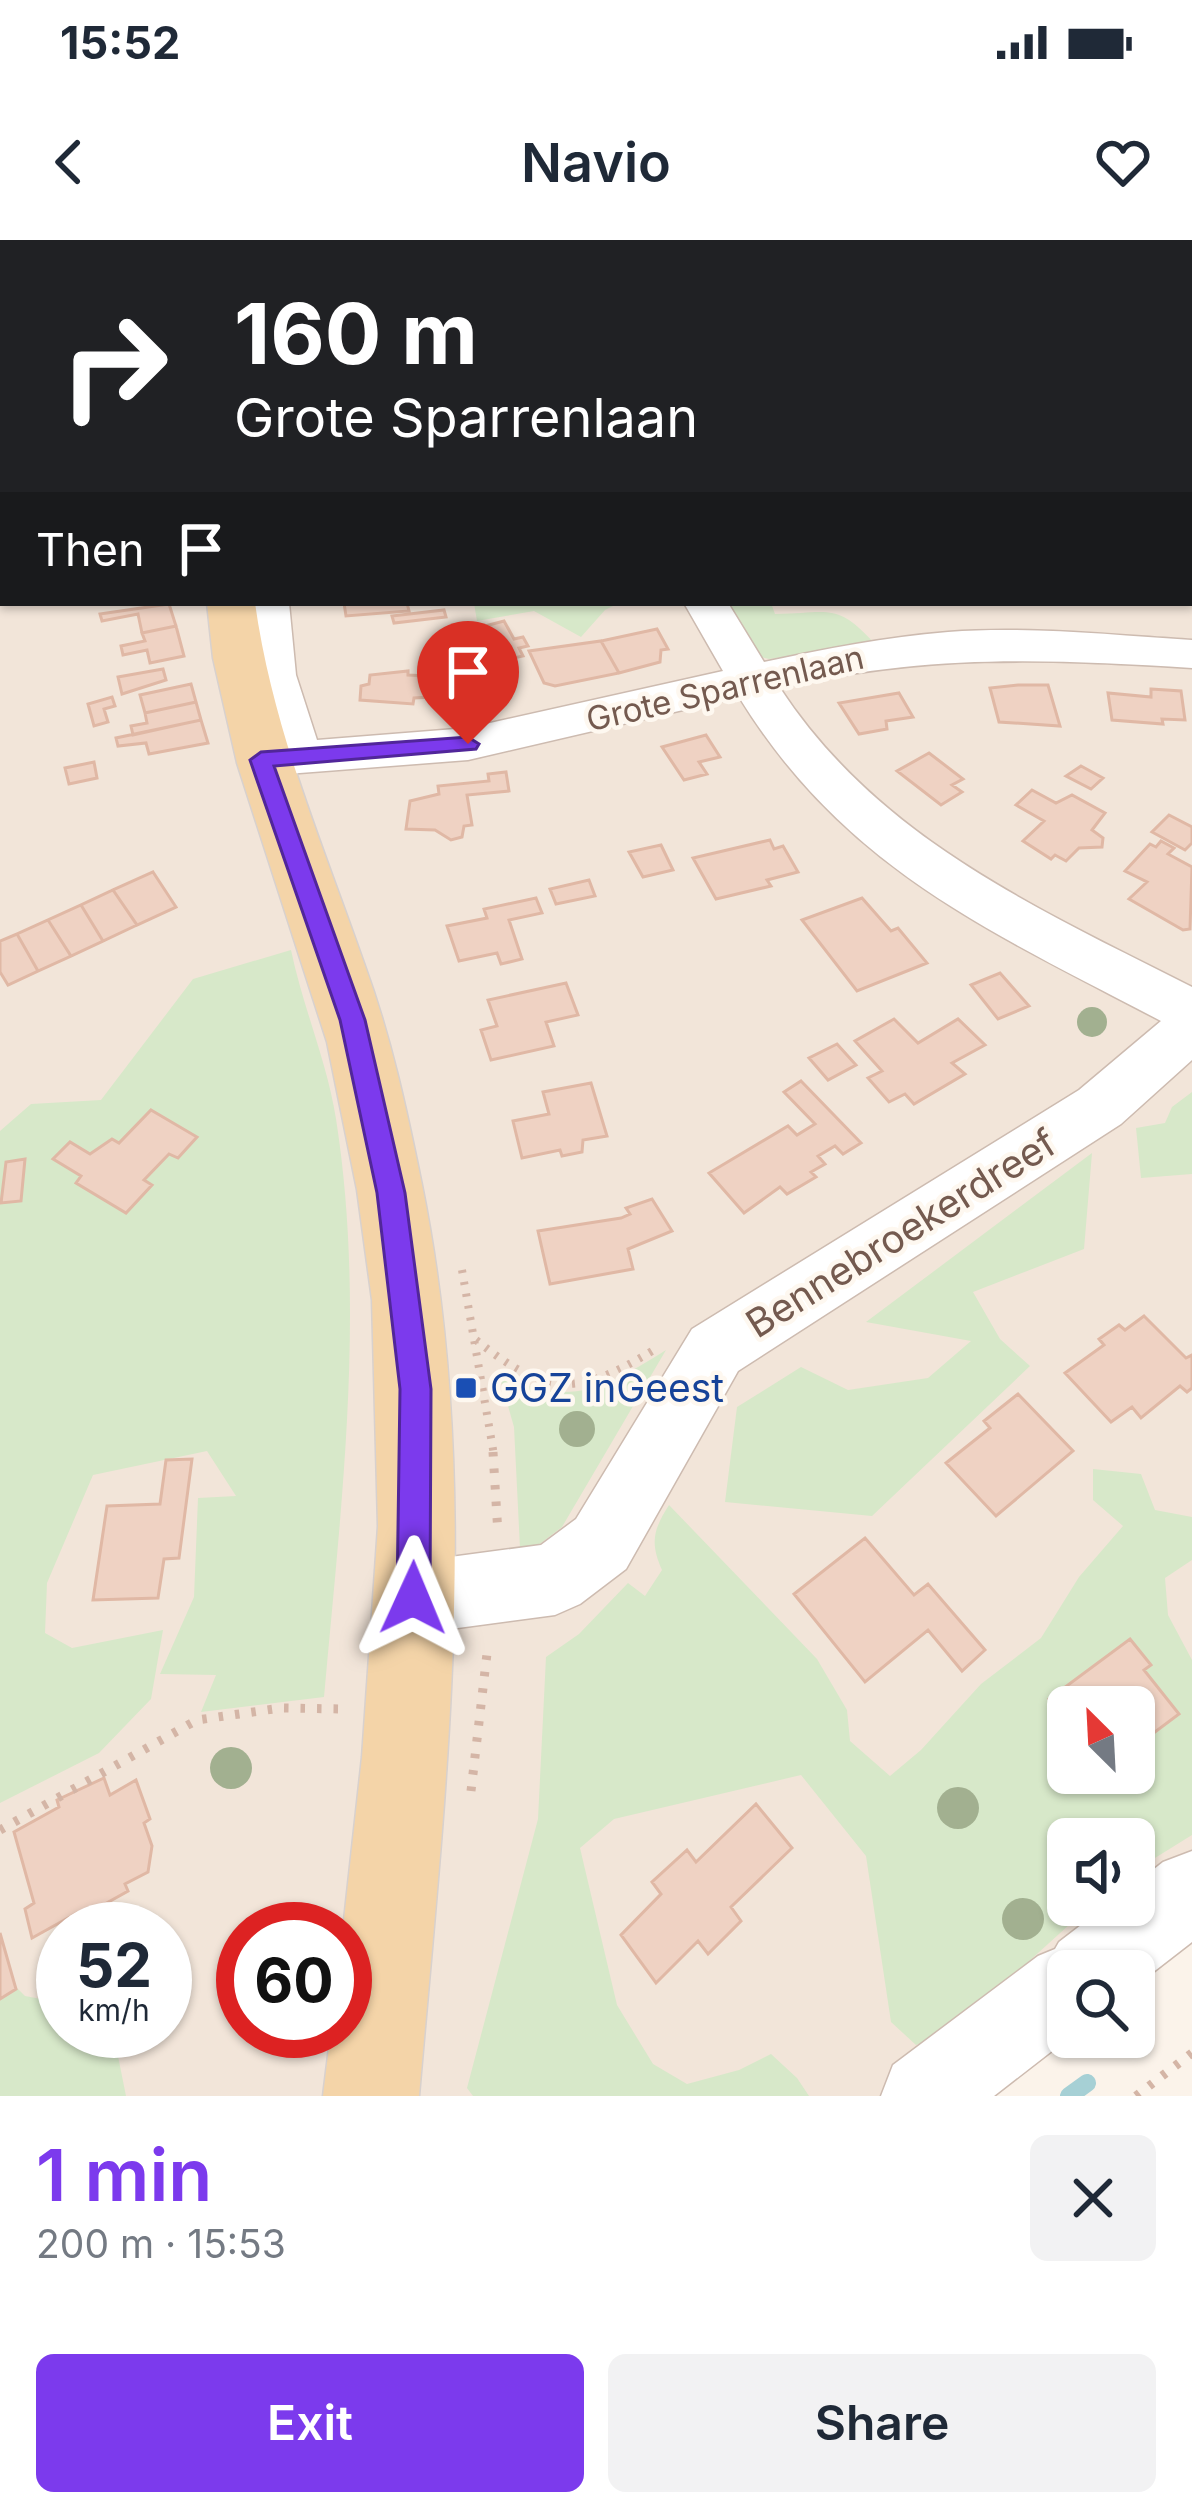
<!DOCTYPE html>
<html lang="en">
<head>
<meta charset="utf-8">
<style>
  body { margin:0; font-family:Inter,sans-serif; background:#f2f2f3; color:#1f2937; height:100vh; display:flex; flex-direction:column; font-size:45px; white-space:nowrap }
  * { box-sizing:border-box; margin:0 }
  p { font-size:39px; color:#747a83 }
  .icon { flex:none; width:66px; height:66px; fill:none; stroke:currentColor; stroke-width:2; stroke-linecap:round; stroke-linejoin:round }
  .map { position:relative; height:1856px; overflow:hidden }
  .drawer { display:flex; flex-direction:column; background:#fff; flex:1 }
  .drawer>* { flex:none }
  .guide { position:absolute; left:0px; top:0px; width:1194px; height:366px; box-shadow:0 3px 9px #0004; background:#202124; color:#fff; overflow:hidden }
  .needle { width:78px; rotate:336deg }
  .fabs { position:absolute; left:1047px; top:1446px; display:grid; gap:24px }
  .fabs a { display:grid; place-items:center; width:108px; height:108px; border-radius:18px; background:#fff; box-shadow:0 3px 9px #0004; font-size:60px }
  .speed { position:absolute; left:36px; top:1662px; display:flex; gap:24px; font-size:60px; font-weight:700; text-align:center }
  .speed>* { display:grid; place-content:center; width:156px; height:156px; border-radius:50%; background:#fff; box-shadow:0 3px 9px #0004; line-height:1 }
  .speed small { font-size:30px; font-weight:400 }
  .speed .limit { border:18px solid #d22; background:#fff; color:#111 }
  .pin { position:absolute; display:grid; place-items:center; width:102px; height:102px; color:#fff; margin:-123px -51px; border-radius:50% 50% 50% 0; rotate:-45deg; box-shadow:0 0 12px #0007 }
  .pin .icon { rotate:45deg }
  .me { position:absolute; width:132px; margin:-66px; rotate:1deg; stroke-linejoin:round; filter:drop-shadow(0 0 9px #0008) }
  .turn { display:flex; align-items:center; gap:42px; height:252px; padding:0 36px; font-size:54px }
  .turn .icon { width:156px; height:156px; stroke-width:2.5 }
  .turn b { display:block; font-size:84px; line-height:102px }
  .then { display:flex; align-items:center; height:114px; padding:0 36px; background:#0003; gap:24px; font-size:45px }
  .round { display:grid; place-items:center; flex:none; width:126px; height:126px; border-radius:18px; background:#f2f2f3 }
  .summary { display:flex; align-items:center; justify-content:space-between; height:204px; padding:0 36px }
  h1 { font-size:72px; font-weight:600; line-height:90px; color:#7c3aed }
  .primary-button { display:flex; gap:24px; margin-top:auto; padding:24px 36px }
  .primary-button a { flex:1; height:138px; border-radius:18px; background:#7c3aed; color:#fff; font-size:48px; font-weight:600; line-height:138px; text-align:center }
  .primary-button a+a { background:#f2f2f3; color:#1f2937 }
  .status { display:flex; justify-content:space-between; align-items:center; height:84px; padding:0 60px; background:#fff; direction:ltr }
  .status svg { height:33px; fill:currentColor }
  header { display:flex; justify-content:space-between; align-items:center; height:156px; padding:0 36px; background:#fff; font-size:54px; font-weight:600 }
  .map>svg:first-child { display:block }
  .residential { fill:#f2e5d9; fill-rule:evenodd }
  .green { fill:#d7e8c9; fill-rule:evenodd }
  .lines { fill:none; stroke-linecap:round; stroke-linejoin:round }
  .stream { stroke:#a6d0d5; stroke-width:18 }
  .building { fill:#efd2c3; stroke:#e0b8a5; stroke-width:3 }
  .minor-casing { stroke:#cdbbb0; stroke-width:3 }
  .major-casing { stroke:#d8d1ce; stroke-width:3 }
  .path-far1 { stroke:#d4b5a6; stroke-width:8; stroke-dasharray:3 9; stroke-linecap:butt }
  .path { stroke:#d4b5a6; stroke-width:9; stroke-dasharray:4.5 12; stroke-linecap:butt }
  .minor { fill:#fff; fill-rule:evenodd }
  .major { fill:#f4d4a8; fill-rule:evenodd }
  .tree { fill:#a2b090 }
  .route { fill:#7c3aed; stroke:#51269a; stroke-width:3 }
  .transit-dot { fill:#1a4fb4; stroke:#fef8f0; stroke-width:4.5 }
  .labels { text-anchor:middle; stroke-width:9; stroke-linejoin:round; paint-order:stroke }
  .far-street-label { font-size:33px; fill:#745a4f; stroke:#fef8f0 }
  .street-label { font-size:39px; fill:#745a4f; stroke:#fef8f0 }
  .transit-label { font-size:39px; fill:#164399; stroke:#fef8f0; text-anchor:start }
</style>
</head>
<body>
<div class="status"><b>15:52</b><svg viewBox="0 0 49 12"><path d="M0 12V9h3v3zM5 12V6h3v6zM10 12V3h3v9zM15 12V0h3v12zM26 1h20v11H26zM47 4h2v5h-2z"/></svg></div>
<header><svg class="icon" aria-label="back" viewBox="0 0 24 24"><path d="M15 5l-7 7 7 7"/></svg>Navio<svg class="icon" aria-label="heart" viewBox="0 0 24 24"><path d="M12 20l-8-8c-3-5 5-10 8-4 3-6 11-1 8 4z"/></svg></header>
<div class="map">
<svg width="1192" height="1856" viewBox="0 0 1192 1856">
  <rect width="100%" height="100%" fill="#fbf3ea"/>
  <path class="residential" d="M0 0H1192V1691L1134 1731H1068L978 1856H0ZM3 3H1191V363H3ZM1068 1467H1134V1533H1068ZM1068 1599H1134V1665H1068ZM63 1689H165V1791H63ZM243 1689H345V1791H243Z"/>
  <path class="green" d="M474 363H619L605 370 581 397 534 371 477 381Z
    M721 363H771L775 374C828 374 836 361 874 403L769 419 750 414Z
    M291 710C303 768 327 821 336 879 366 1070 341 1266 324 1457L201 1472 216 1435 160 1434 194 1357 198 1258 236 1256 207 1211 93 1235 47 1343 45 1393 72 1408 163 1390 151 1459 99 1513 0 1563V891L31 864 101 860 193 739Z
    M1192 852V934L1141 938 1136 888 1165 883 1172 867Z
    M1092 913 1084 1009 973 1052 1000 1099 1030 1126 872 1276 725 1262 737 1167 801 1127 848 1150 928 1138 971 1101 866 1082Z
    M666 1110 562 1287 537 1306 520 1308 514 1187 498 1131C566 1171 605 1148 666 1110Z
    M1093 1229 1141 1234 1155 1270 1192 1277V1320L1165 1338 1168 1375 1192 1420V1595L1134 1631V1599H1068V1665H1091L953 1790 916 1805 891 1782 866 1616 801 1535 614 1579 580 1608 617 1765 653 1824 687 1844 739 1830 771 1814 797 1838 809 1856H473L467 1848 538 1579 546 1417 579 1394 628 1343 645 1356 662 1330C650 1303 653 1290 669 1265L817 1419 847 1470 850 1501 890 1536 921 1510 981 1444 1041 1398 1079 1337 1123 1286 1093 1260ZM1068 1467H1134V1533H1068Z
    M0 1731 25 1756 63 1763V1791H113L126 1856H0Z"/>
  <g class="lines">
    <path class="stream" d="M1069 1856 1087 1843"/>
  </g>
  <path class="building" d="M344 363H407L409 371 346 376Z
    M169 364 176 386 142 393 138 374 102 381 100 374Z
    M444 370 446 377 394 383 392 376Z
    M504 381 514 399 523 397 528 406 519 408 523 416 505 420 485 386Z
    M176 386 184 416 150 423 147 410 123 415 121 406 145 401 142 393Z
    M657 389 668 409 661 410 660 422 619 433 601 401Z
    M601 401 619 433 555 446 544 443 529 411Z
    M429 426H454V441H470L469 455 414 458 413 464 360 460 361 446 369 444 370 435 408 431V435L428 436Z
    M163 429 166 440 122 454 118 437Z
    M191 444 196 462 145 473 140 455Z
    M1018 445H1048L1060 486 999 482 990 448Z
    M1151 449 1181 451 1185 480 1162 479 1163 484 1112 480 1108 453 1151 457Z
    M899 453 913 477 886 481 887 489 859 494 839 463Z
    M112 457 115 466 104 469 108 482 94 486 88 464Z
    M196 462 201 480 133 495 131 486 147 483 145 473Z
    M201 480 208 503 149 514 146 503 118 506 116 498Z
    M706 495 720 517 699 522 707 534 684 540 662 507Z
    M929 513 963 539 952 545 962 552 941 565 897 531Z
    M94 522 97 538 69 544 65 528Z
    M1081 526 1103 538 1091 549 1066 536Z
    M506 532 509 551 467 555 472 585 464 586 462 597 451 600 435 590 406 589 410 561 439 554 438 546 489 541 488 534Z
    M1032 550 1056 563 1072 555 1105 573 1092 590 1103 598 1102 607 1079 608 1066 621 1055 615 1051 619 1023 601 1044 581 1016 565Z
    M1169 575 1192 587V603L1185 610 1152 592Z
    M770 600 774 609 783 606 798 632 767 640 771 646 716 659 693 618Z
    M1161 601 1174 608 1168 614 1192 627 1190 689 1183 690 1129 659 1147 642 1125 631 1150 604 1156 607Z
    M661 605 673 630 643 637 629 612Z
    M153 632 176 667 137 685 113 650Z
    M589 640 595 656 556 664 550 649Z
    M113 650 137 685 103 701 81 665Z
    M536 658 542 673 509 680 522 719 501 724 497 713 459 721 447 686 487 678 484 669Z
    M862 658 891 691 898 688 927 723 857 751 802 680Z
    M81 665 103 701 71 716 48 680Z
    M48 680 71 716 38 731 17 694Z
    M17 694 38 731 8 745 0 732V701Z
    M1000 733 1029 766 998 779 971 745Z
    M566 743 578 775 546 782 554 806 491 820 481 790 497 786 488 760Z
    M894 779 918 803 958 779 985 805 952 823 965 834 914 864 905 854 889 862 868 838 882 831 855 801Z
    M837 804 856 825 828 840 809 818Z
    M801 841 861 903 843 914 835 906 818 916 825 924 811 932 816 937 787 954 780 947 744 973 709 933 788 886 797 895 815 884 784 852Z
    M591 843 607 896 583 900 582 912 562 916 560 910 522 918 513 881 549 874 543 852Z
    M151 870 197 897 178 918 169 914 144 940 152 945 126 973 76 943 81 936 53 919 70 902 90 914 112 899 119 903Z
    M25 919 21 961 1 963 6 922Z
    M652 959 672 991 628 1009 633 1029 550 1044 538 991 621 978 630 974 626 968Z
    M1144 1076 1186 1118 1192 1115V1148L1187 1152 1180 1146 1141 1178 1132 1167 1111 1182 1065 1133 1104 1105 1099 1099 1119 1085 1125 1090Z
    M1018 1154 1073 1211 996 1276 946 1223 990 1188 984 1181Z
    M192 1219 179 1318 164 1319 158 1358 93 1360 107 1266 160 1264 166 1220Z
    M865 1298 914 1355 928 1344 985 1410 962 1431 928 1390 865 1442 794 1354Z
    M1130 1399 1151 1425 1144 1430 1179 1474 1147 1498 1138 1487 1134 1490V1467H1068V1485L1049 1459Z
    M104 1538 110 1555 136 1540 150 1579 144 1583 152 1606 148 1632 125 1644 128 1651 78 1679 77 1673 32 1698 25 1669 34 1663 14 1592 59 1567 57 1560Z
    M756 1564 792 1608 731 1667 741 1681 708 1714 698 1701 656 1743 621 1695 661 1654 652 1642 687 1610 696 1622Z
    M0 1693 16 1749 0 1759Z"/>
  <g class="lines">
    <defs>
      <path id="minor" d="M364 0H398L362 3Z
        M470 0H511L513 3H472Z
        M843 0H877L842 3Z
        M1191 202H1192V226H1191Z
        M245 363H289L296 435 317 500 468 488 723 431 684 363H728L764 422C825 409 886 397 948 392 1029 386 1111 395 1192 400V428C1044 419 925 414 780 448 879 599 1037 668 1192 747V820L1121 884 738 1131 626 1329 580 1364 555 1375 413 1394 387 1384 377 1358 387 1332 413 1322 541 1305 576 1279 692 1089 1079 850 1161 781C990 691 845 629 739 457L468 520 261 536 244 531 237 520 244 509 270 503 250 435Z
        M1192 1611V1702L1134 1747V1731H1068L1070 1797 994 1856H881L893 1825 1038 1716 1055 1709 1059 1702 1107 1665H1134V1645L1163 1622Z"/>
      <path id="major" d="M207 363H255C273 491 323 605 365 726 391 797 407 871 422 945 483 1246 445 1553 419 1856H323L331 1791H345L343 1689 362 1517 378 1286 372 1060 357 950 327 802 237 523 213 418Z"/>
    </defs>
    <use href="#minor" class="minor-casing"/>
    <use href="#major" class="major-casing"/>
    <path class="path-far1" d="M462 1030 494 1215
      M476 1100C546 1156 576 1157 652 1111"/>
    <path class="path" d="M493 1212 498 1294
      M471 1551 488 1405
      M0 1590 197 1480 281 1468 345 1469
      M1136 1856 1192 1813"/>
    <use href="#minor" class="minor"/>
    <use href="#major" class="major"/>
  </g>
  <g class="tree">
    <circle cx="1092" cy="782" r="15"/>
    <circle cx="577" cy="1189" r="18"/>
    <circle cx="231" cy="1528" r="21"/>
    <circle cx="958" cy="1568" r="21"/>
    <circle cx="1023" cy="1679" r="21"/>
  </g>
  <path class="route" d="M468 497 479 504 476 509 274 526 365 780 405 953 431 1149 430 1358 425 1370 413 1375 401 1370 397 1358 400 1149 377 953 340 780 250 520 261 512Z"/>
  <rect class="transit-dot" x="454" y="1136" width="24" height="24" rx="6"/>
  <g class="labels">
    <g class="far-street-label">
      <text transform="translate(725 448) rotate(-13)" y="12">Grote Sparrenlaan</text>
    </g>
    <g class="street-label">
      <text transform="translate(901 993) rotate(-32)" y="14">Bennebroekerdreef</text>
    </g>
    <g class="transit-label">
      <text x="490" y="1162">GGZ inGeest</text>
    </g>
  </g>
</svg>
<div class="fabs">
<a><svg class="needle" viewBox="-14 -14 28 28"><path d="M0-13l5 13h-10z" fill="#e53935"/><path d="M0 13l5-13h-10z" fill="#747a83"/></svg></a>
<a><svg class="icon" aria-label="sound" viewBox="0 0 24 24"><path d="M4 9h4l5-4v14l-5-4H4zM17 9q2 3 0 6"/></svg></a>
<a><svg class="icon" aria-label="search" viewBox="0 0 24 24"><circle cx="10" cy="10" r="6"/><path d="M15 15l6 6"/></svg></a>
</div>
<div class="speed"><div>52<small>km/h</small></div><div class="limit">60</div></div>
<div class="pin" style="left:468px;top:504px;background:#d93025"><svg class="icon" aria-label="arrive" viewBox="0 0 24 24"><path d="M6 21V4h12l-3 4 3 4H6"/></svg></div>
<svg class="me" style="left:413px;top:1358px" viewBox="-20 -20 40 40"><path d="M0-17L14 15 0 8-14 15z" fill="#7c3aed" stroke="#fff" stroke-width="4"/></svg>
<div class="guide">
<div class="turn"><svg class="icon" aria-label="right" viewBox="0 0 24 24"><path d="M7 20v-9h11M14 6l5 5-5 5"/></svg><div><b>160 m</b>Grote Sparrenlaan</div></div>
<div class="then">Then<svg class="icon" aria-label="arrive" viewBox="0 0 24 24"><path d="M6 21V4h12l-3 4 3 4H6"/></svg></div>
</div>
</div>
<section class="drawer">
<div class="summary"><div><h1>1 min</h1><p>200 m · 15:53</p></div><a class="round"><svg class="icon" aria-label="close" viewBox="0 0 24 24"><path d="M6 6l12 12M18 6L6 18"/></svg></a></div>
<div class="primary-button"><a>Exit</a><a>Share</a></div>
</section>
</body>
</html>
